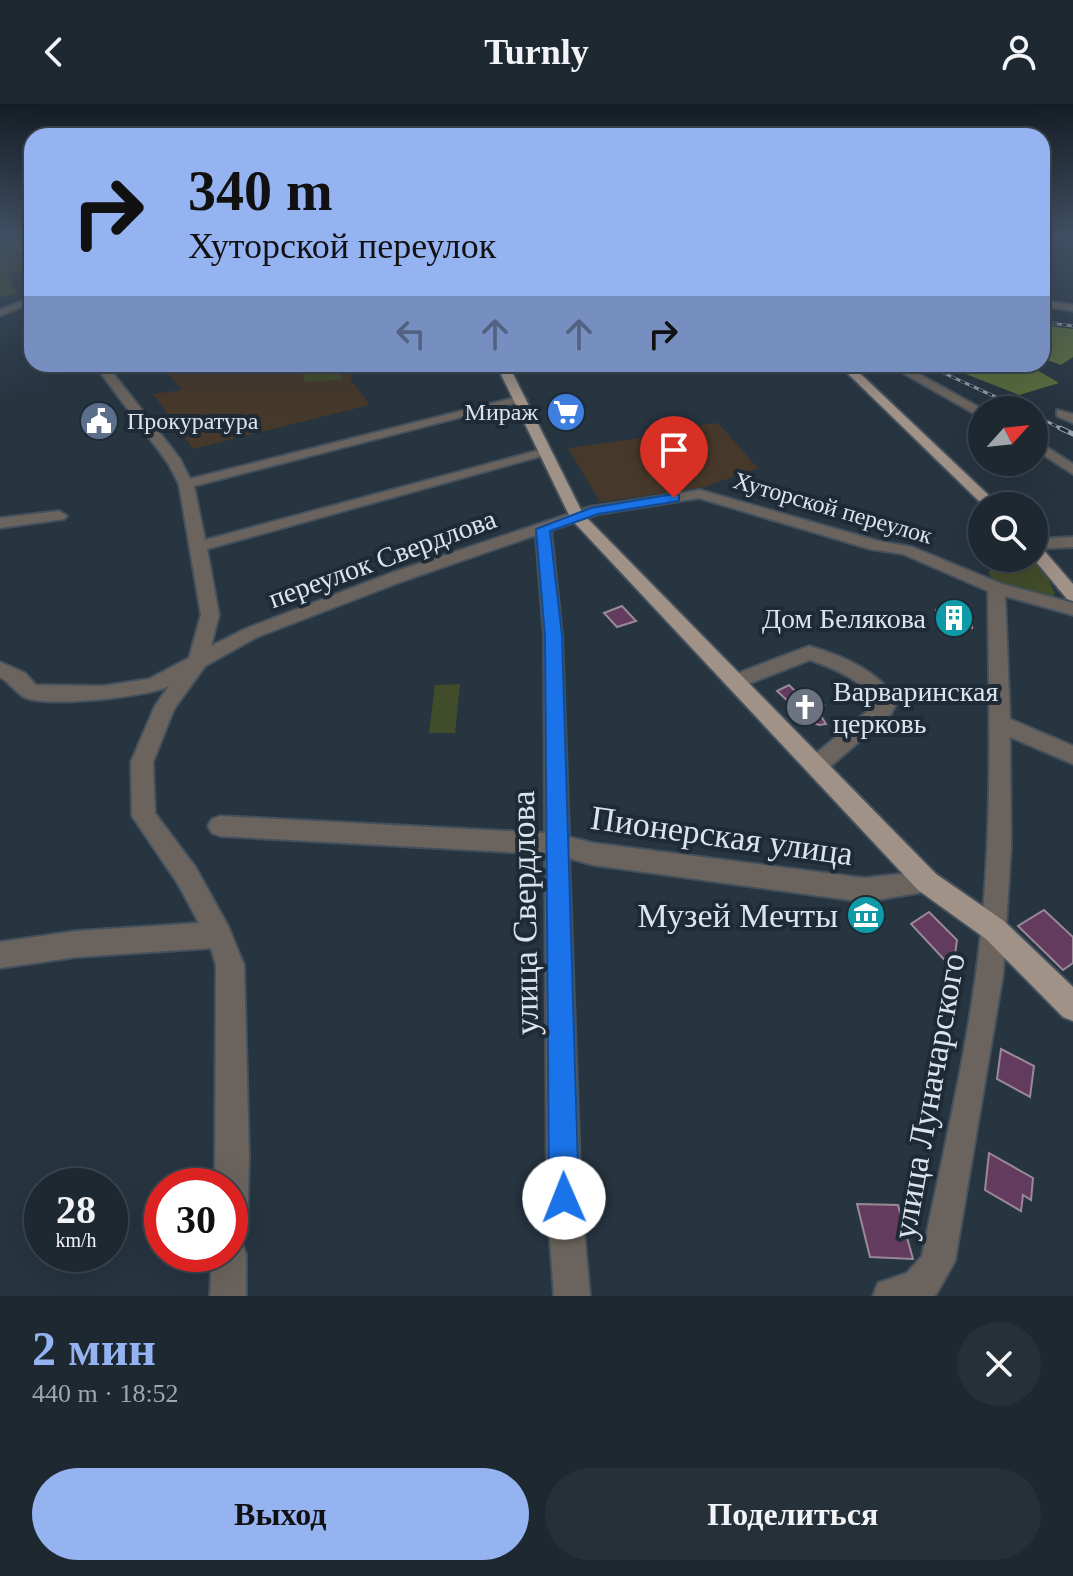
<!DOCTYPE html>
<html lang="ru">
<head>
<meta charset="utf-8">
<style>
  body { margin:0; font-family:Georgia,serif; background:#253039; color:#f1f3f6; height:100vh; display:flex; flex-direction:column; font-size:30px; white-space:nowrap }
  * { box-sizing:border-box; margin:0 }
  p { font-size:26px; color:#a0a6ab }
  .icon { flex:none; width:44px; height:44px; fill:none; stroke:currentColor; stroke-width:2; stroke-linecap:round; stroke-linejoin:round }
  .map { position:relative; height:1192px; overflow:hidden }
  .sheet { display:flex; flex-direction:column; background:#1d2831; flex:1 }
  .sheet>* { flex:none }
  .guide { position:absolute; left:24px; top:24px; width:1026px; height:244px; border-radius:24px; box-shadow:0 8px 32px #0002,0 0 0 2px #3b444d; background:#95b2f1; color:#111; overflow:hidden }
  .needle { width:52px; rotate:63deg }
  .controls { position:absolute; left:968px; top:292px; display:grid; gap:16px }
  .controls a { display:grid; place-items:center; width:80px; height:80px; border-radius:50%; background:#1d2831; box-shadow:0 8px 32px #0002,0 0 0 2px #3b444d; font-size:40px }
  .speed { position:absolute; left:24px; top:1064px; display:flex; gap:16px; font-size:40px; font-weight:700; text-align:center }
  .speed>* { display:grid; place-content:center; width:104px; height:104px; border-radius:50%; background:#1d2831; box-shadow:0 8px 32px #0002,0 0 0 2px #3b444d; line-height:1 }
  .speed small { font-size:20px; font-weight:400 }
  .speed .limit { border:12px solid #d22; background:#fff; color:#111 }
  .pin { position:absolute; display:grid; place-items:center; width:68px; height:68px; color:#fff; margin:-82px -34px; border-radius:50% 50% 50% 0; rotate:-45deg; box-shadow:0 0 8px #0007 }
  .pin .icon { rotate:45deg }
  .me { position:absolute; width:88px; margin:-44px; rotate:359deg; stroke-linejoin:round; filter:drop-shadow(0 0 6px #0008) }
  .turn { display:flex; align-items:center; gap:28px; height:168px; padding:0 32px; font-size:36px }
  .turn .icon { width:104px; height:104px; stroke-width:2.5 }
  .turn b { display:block; font-size:56px; line-height:68px }
  .lanes { display:flex; align-items:center; height:76px; padding:0 32px; background:#0003; justify-content:center; gap:40px; direction:ltr }
  .lanes .off { opacity:.35 }
  .round { display:grid; place-items:center; flex:none; width:84px; height:84px; border-radius:42px; background:#253039 }
  .summary { display:flex; align-items:center; justify-content:space-between; height:136px; padding:0 32px }
  h1 { font-size:48px; font-weight:600; line-height:60px; color:#95b2f1 }
  .button { display:flex; gap:16px; margin-top:auto; padding:16px 32px }
  .button a { flex:1; height:92px; border-radius:48px; background:#95b2f1; color:#111; font-size:32px; font-weight:600; line-height:92px; text-align:center }
  .button a+a { background:#253039; color:#f1f3f6 }
  header { display:flex; justify-content:space-between; align-items:center; height:104px; padding:0 32px; background:#1d2831; font-size:36px; font-weight:600 }
  .map>svg:first-child { display:block }
  .education { fill:#46382a }
  .green { fill:#414c2b }
  .forest { fill:#5b6d3b }
  .building { fill:#623b5e; stroke:#998997; stroke-width:2 }
  .lines { fill:none; stroke-linecap:round; stroke-linejoin:round }
  .minor-casing { stroke:#44515c; stroke-width:4 }
  .major-casing { stroke:#44515c; stroke-width:4 }
  .minor { fill:#6b645e; fill-rule:evenodd }
  .major { fill:#a19288; fill-rule:evenodd }
  .rail-far1-casing { stroke:#959fa9; stroke-width:3 }
  .rail-casing { stroke:#959fa9; stroke-width:5 }
  .rail-far1 { stroke:#1e2b36; stroke-width:2; stroke-dasharray:5; stroke-linecap:butt }
  .rail { stroke:#1e2b36; stroke-width:3; stroke-dasharray:9; stroke-linecap:butt }
  .route { fill:#1a73e8; stroke:#114b97; stroke-width:2 }
  .labels { text-anchor:middle; stroke-width:8; stroke-linejoin:round; paint-order:stroke }
  .far-poi-label { font-size:24px; fill:#dbe3eb; stroke:#1e2b36; text-anchor:end }
  .far-street-label { font-size:24px; fill:#dbe3eb; stroke:#1e2b36 }
  .street-label { font-size:28px; fill:#dbe3eb; stroke:#1e2b36 }
  .poi-label { font-size:28px; fill:#dbe3eb; stroke:#1e2b36; text-anchor:end }
  .near-street-label { font-size:34px; fill:#dbe3eb; stroke:#1e2b36 }
  .near-poi-label { font-size:34px; fill:#dbe3eb; stroke:#1e2b36; text-anchor:end }
</style>
</head>
<body>
<header><svg class="icon" aria-label="back" viewBox="0 0 24 24"><path d="M15 5l-7 7 7 7"/></svg>Turnly<svg class="icon" aria-label="person" viewBox="0 0 24 24"><circle cx="12" cy="8" r="4"/><path d="M4 21q1-7 8-7t8 7"/></svg></header>
<div class="map">
<svg width="1073" height="1192" viewBox="0 0 1073 1192">
  <rect width="100%" height="100%" fill="#273541"/>
  <path class="education" d="M160 260H231L230 265 350 260 351 276 370 301 193 345 153 290 182 286Z
    M718 319 758 364 705 383 600 398 568 344 686 328 684 323Z"/>
  <path class="green" d="M10 138 32 165 7 169 18 190 0 193V140Z
    M303 260H343L341 276 304 278Z
    M1015 454H1026L1041 460 1055 489 1052 493 993 478 989 468 992 461Z
    M460 580 455 629H429L435 581Z"/>
  <path class="forest" d="M1042 221 1073 225V253L1061 261 1042 254Z
    M940 260H1027L1059 279 1019 291Z"/>
  <path class="building" d="M570 297 582 316 563 319 551 300Z
    M622 502 636 517 617 523 604 509Z
    M950 503 972 508V524L936 518V506L950 509Z
    M789 581 803 595 813 591 824 601 816 604 826 620 819 621 802 614 788 600 790 599 777 587Z
    M876 799 880 816 871 815 873 822 855 821 851 806H857L855 800Z
    M1044 806 1073 833V859L1063 866 1018 822Z
    M929 808 957 836 953 865 911 820Z
    M1001 945 1034 962 1030 993 997 975Z
    M989 1049 1033 1074 1031 1096 1023 1091 1021 1107 985 1086Z
    M857 1100 898 1101 913 1155 870 1153Z"/>
  <g class="lines">
    <defs>
      <path id="minor" d="M5 130H13L32 153V161Z
        M32 193V199L0 212V206Z
        M1042 196 1073 201V207L1042 202Z
        M94 260H106L180 355 190 375 521 292 527 296 194 382 205 436 540 346 552 349 207 445 219 511 211 542 245 525 391 469 590 403 700 386 878 437 912 443 1002 480 1073 499V511L1005 492 1010 615 1073 642V660L1010 633 1011 743 1003 870 955 1157 937 1189 934 1192H873L878 1179 907 1169 922 1152C944 1044 970 937 981 828 993 714 989 601 988 487L903 450 870 445 699 394 598 410 551 426 562 532 569 733 593 739 864 774 927 767 936 770 939 778 936 786 864 798 593 761 569 754 581 1094 590 1192H554L547 1094 545 750 220 732 212 729 208 722 212 715 220 712 545 729 544 532 536 431 403 477 257 533 205 562 174 605 153 658 155 709 196 764 228 822 244 861 249 1052 247 1128 242 1140 246 1150V1192H210L212 1150H230V1082H215L216 861 211 844 77 853 0 864V838L77 827 199 819 178 780 132 712 131 658 155 602 169 582C150 593 42 604 24 593 15 588 10 579 0 573V558L25 569 36 581 103 582 149 575 189 554 201 511 179 380 168 359Z
        M887 260H901L984 306 982 314Z
        M1057 306 1073 310V319L1057 312Z
        M1034 335 1073 360V370L1034 345Z
        M59 407 67 412 64 415 0 424V414Z
        M1073 433V443L1034 445V435Z
        M809 542C842 552 879 566 897 598L891 610 824 668 816 671 808 668 805 662 808 656 876 600C866 577 833 564 810 556L735 585 725 578 728 573Z"/>
      <path id="major" d="M496 260H508L583 410 936 770 1004 817 1073 883V917L1063 913 986 835 918 786 571 415Z
        M838 260H850L1000 402H984Z
        M1034 440 1040 442 1073 480V497L1067 495 1033 454Z"/>
    </defs>
    <use href="#minor" class="minor-casing"/>
    <use href="#major" class="major-casing"/>
    <use href="#minor" class="minor"/>
    <use href="#major" class="major"/>
    <defs>
      <path id="rail-far1" d="M1042 218 1073 222
        M924 260 1024 306
        M1034 311 1064 326"/>
      <path id="rail" d="M1060 324 1073 330"/>
    </defs>
    <use href="#rail-far1" class="rail-far1-casing"/>
    <use href="#rail" class="rail-casing"/>
    <use href="#rail-far1" class="rail-far1"/>
    <use href="#rail" class="rail"/>
  </g>
  <linearGradient id="sky" x2="0" y2="1"><stop stop-color="#151d24"/><stop offset="0.44" stop-color="#415165"/><stop offset="1" stop-color="#415165" stop-opacity="0"/></linearGradient>
  <rect width="1073" height="297" fill="url(#sky)"/>
  <path class="route" d="M674 390 679 391V397L598 410 550 427 562 532 579 1094 574 1105 564 1109 553 1105 549 1094 545 532 536 425 591 404Z"/>
  <defs>
    <symbol id="supermarket-disc" viewBox="-11 -11 22 22"><circle r="9.5" fill="#3f7fe0" stroke="#1e2b36"/><path d="M-6-5.5h2.5l.6 2H6L4.5 2H-2.5L-4.4-4H-6ZM-1.5 3.2a1.3 1.3 0 1 0 .1 0ZM3 3.2a1.3 1.3 0 1 0 .1 0Z" fill="#fff"/></symbol>
    <symbol id="civic-disc" viewBox="-11 -11 22 22"><circle r="9.5" fill="#5c6f8a" stroke="#1e2b36"/><path d="M-.6-6.5H3V-4.5H.6V-3L4-1V1h2V6H-6V1h2V-1L-.6-3ZM-1.2 2.5V6h2.4V2.5Z" fill="#fff"/></symbol>
    <symbol id="building-disc" viewBox="-11 -11 22 22"><circle r="9.5" fill="#0f9aa8" stroke="#1e2b36"/><path d="M-4-6H4V6H1V3H-1V6H-4ZM-2.5-4.3h1.7v1.8h-1.7ZM.8-4.3h1.7v1.8H.8ZM-2.5-1h1.7V.8h-1.7ZM.8-1h1.7V.8H.8Z" fill="#fff"/></symbol>
    <symbol id="church-disc" viewBox="-11 -11 22 22"><circle r="9.5" fill="#6b7280" stroke="#1e2b36"/><path d="M-1.2-6h2.4v3.5h3.3v2.4h-3.3V6h-2.4V-.1h-3.3v-2.4h3.3Z" fill="#fff"/></symbol>
    <symbol id="museum-disc" viewBox="-11 -11 22 22"><circle r="9.5" fill="#0f9aa8" stroke="#1e2b36"/><path d="M0-6L6-3V-2H-6V-3ZM-5-1h2V3h-2ZM-1-1h2V3h-2ZM3-1h2V3H3ZM-6 4H6V6H-6Z" fill="#fff"/></symbol>
  </defs>
  <g fill-rule="evenodd">
    <use href="#supermarket-disc" x="544" y="286" width="44" height="44"/>
    <use href="#civic-disc" x="77" y="295" width="44" height="44"/>
    <use href="#building-disc" x="932" y="492" width="44" height="44"/>
    <use href="#church-disc" x="783" y="581" width="44" height="44"/>
    <use href="#museum-disc" x="844" y="789" width="44" height="44"/>
  </g>
  <g class="labels">
    <g class="far-poi-label">
      <text x="538" y="316">Мираж</text>
      <text x="127" y="325" text-anchor="start">Прокуратура</text>
    </g>
    <g class="far-street-label">
      <text transform="translate(833 404) rotate(16)" y="8">Хуторской переулок</text>
    </g>
    <g class="street-label">
      <text transform="translate(382 454) rotate(-20)" y="10">переулок Свердлова</text>
    </g>
    <g class="poi-label">
      <text x="926" y="524">Дом Белякова</text>
      <text x="833" y="597" text-anchor="start">Варваринская<tspan x="833" dy="32">церковь</tspan></text>
    </g>
    <g class="near-street-label">
      <text transform="translate(722 731) rotate(8)" y="12">Пионерская улица</text>
      <text transform="translate(524 809) rotate(-91)" y="12">улица Свердлова</text>
      <text transform="translate(928 992) rotate(-80)" y="12">улица Луначарского</text>
    </g>
    <g class="near-poi-label">
      <text x="838" y="823">Музей Мечты</text>
    </g>
  </g>
</svg>
<div class="controls">
<a><svg class="needle" viewBox="-14 -14 28 28"><path d="M0-13l5 13h-10z" fill="#e53935"/><path d="M0 13l5-13h-10z" fill="#a0a6ab"/></svg></a>
<a><svg class="icon" aria-label="search" viewBox="0 0 24 24"><circle cx="10" cy="10" r="6"/><path d="M15 15l6 6"/></svg></a>
</div>
<div class="speed"><div>28<small>km/h</small></div><div class="limit">30</div></div>
<div class="pin" style="left:674px;top:394px;background:#d93025"><svg class="icon" aria-label="arrive" viewBox="0 0 24 24"><path d="M6 21V4h12l-3 4 3 4H6"/></svg></div>
<svg class="me" style="left:564px;top:1094px" viewBox="-20 -20 40 40"><circle r="19" fill="#fff"/><path d="M0-13L10 11 0 6-10 11z" fill="#1a73e8"/></svg>
<div class="guide">
<div class="turn"><svg class="icon" aria-label="right" viewBox="0 0 24 24"><path d="M7 20v-9h11M14 6l5 5-5 5"/></svg><div><b>340 m</b>Хуторской переулок</div></div>
<div class="lanes"><svg class="icon off" aria-label="left" viewBox="0 0 24 24"><path d="M17 20v-9H6M10 6l-5 5 5 5"/></svg><svg class="icon off" aria-label="ahead" viewBox="0 0 24 24"><path d="M12 20V5M6 11l6-6 6 6"/></svg><svg class="icon off" aria-label="ahead" viewBox="0 0 24 24"><path d="M12 20V5M6 11l6-6 6 6"/></svg><svg class="icon" aria-label="right" viewBox="0 0 24 24"><path d="M7 20v-9h11M14 6l5 5-5 5"/></svg></div>
</div>
</div>
<section class="sheet">
<div class="summary"><div><h1>2 мин</h1><p>440 m · 18:52</p></div><a class="round"><svg class="icon" aria-label="close" viewBox="0 0 24 24"><path d="M6 6l12 12M18 6L6 18"/></svg></a></div>
<div class="button"><a>Выход</a><a>Поделиться</a></div>
</section>
</body>
</html>
